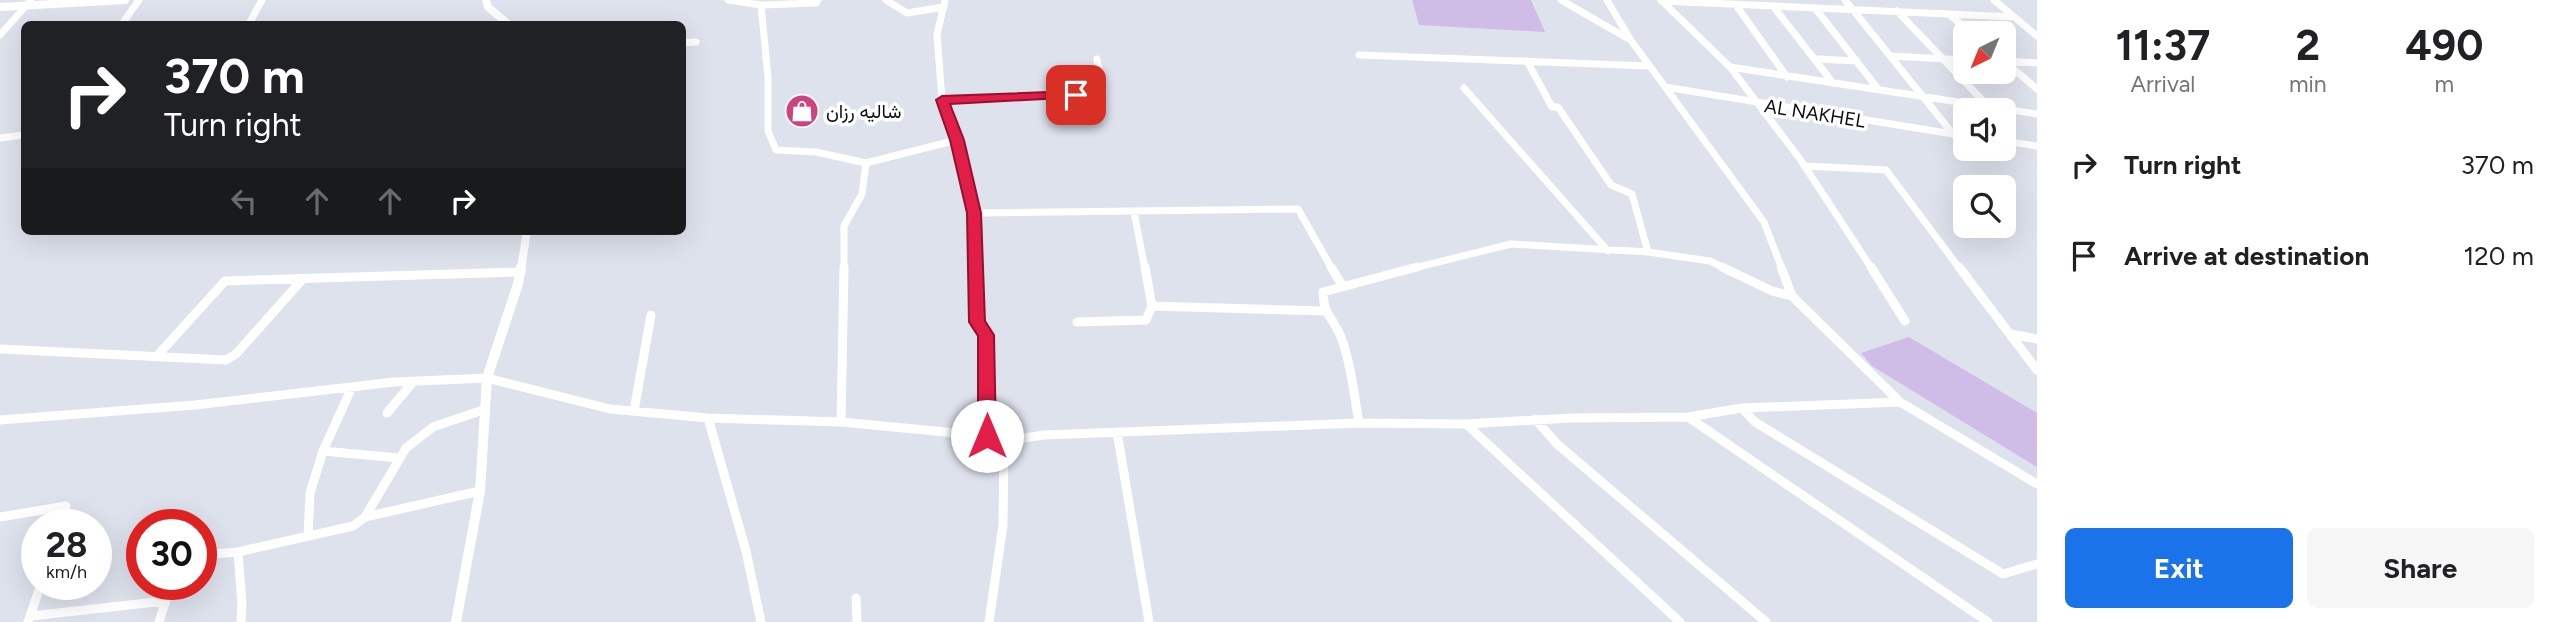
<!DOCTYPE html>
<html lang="en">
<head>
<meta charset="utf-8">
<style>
  body { margin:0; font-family:Figtree,Vazirmatn,sans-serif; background:#f6f6f6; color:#202124; height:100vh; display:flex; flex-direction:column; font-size:26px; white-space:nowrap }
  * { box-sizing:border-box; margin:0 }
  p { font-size:23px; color:#757577 }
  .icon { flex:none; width:38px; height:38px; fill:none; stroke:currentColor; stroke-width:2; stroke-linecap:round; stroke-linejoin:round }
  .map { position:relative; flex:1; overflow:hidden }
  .sheet { display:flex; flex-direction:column; background:#fff; width:525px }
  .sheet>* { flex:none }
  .banner { position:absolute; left:21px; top:21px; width:665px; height:214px; border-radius:10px; box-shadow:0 7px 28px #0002; background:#202124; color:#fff; overflow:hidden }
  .needle { width:46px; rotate:223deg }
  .fabs { position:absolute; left:1953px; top:21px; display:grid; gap:14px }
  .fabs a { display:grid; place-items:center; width:63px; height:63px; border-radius:10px; background:#fff; box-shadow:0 7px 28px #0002; font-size:35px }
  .speed { position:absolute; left:21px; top:509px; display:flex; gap:14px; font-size:35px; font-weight:700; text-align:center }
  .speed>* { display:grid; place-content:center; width:91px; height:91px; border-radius:50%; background:#fff; box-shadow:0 7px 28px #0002; line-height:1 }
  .speed small { font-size:18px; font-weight:400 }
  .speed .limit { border:10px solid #d22; background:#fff; color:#111 }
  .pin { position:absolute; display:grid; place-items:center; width:60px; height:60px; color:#fff; margin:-30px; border-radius:14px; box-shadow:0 4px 10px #0006 }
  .me { position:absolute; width:77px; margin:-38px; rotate:0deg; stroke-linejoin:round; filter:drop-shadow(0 0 5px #0008) }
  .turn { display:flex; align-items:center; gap:24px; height:147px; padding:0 28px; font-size:32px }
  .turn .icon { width:91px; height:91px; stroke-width:2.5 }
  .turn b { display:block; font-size:49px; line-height:60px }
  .lanes { display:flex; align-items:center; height:66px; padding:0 28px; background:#0003; justify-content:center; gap:35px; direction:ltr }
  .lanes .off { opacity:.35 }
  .eta { display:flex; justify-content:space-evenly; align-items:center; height:119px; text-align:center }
  .eta b { font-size:42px; font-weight:700; line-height:49px }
  .button { display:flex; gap:14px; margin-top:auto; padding:14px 28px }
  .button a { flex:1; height:80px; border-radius:10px; background:#1a73e8; color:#fff; font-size:28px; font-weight:700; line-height:80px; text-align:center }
  .button a+a { background:#f6f6f6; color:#202124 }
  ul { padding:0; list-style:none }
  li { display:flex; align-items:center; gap:21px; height:91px; padding:0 28px }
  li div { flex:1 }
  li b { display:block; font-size:26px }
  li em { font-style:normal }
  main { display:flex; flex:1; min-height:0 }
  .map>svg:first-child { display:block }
  .green { fill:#cfbde8 }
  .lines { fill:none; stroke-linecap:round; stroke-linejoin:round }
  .minor-far1 { stroke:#fff; stroke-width:7 }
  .minor { stroke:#fff; stroke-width:9 }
  .tertiary-far1 { stroke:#fff; stroke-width:8 }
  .tertiary { stroke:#fff; stroke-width:10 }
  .route { fill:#e11d48; stroke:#92132f; stroke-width:2 }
  .labels { text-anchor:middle; stroke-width:7; stroke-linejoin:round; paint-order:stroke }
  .poi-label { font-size:19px; fill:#0c0d11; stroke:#fff; text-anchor:start }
  .street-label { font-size:19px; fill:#0c0d11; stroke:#fff }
</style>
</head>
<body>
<main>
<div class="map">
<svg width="2037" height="622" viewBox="0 0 2037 622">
  <rect width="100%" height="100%" fill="#dee2ed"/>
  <path class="green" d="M1412 0H1531L1545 32 1419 25Z
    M1909 337 2037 413V467L1872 366 1861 353Z"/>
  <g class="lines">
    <path class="minor-far1" d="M728 0 761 5 816 3 818 0
      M886 0 907 13 944 7
      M945 0 937 35 942 100 957 140 974 213 976 269
      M1561 0 1627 38
      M1607 0 1630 39 1764 222 1782 269
      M1661 0 1730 67 2037 114
      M1845 0 1953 134
      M1994 0 2037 36
      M1662 1 2014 17
      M761 5 768 77V131L776 150 816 152 866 163 957 140
      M1736 5 1787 77
      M1773 6 1833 83
      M1815 8 1878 89
      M1897 11 1988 106
      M1950 15 1971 33
      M122 24 139 0
      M249 24 262 0
      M0 35 31 0
      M682 43 696 42
      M1359 55 1649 66
      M1891 56 1965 60
      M1817 59 1857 61
      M1527 61 1552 107H1558L1611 185 1632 194 1648 252
      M2004 61 2037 89
      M2004 61 2037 63
      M1730 67 1800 159 1872 269
      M1665 87 1965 136
      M1464 88 1608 251
      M942 100 1103 94 1097 59
      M0 138 24 135
      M2004 141 2037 146
      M1806 166 1886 170 1960 269
      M1134 212 1145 269
      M974 213 1298 209 1332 269
      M844 269V226L862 194 866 163
      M1410 269 1511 244 1648 252 1710 261 1726 269"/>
    <path class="minor" d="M975 267 977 322 986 335 987 436
      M1145 267 1152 306
      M1331 267 1342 285
      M1722 267 1772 291 1792 296
      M1781 267 1792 296 1900 402 2037 484
      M1871 267 1905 321
      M1959 267 2037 370
      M1077 322 1146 320 1152 306 1324 311
      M2010 334 2037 339
      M0 349 226 360 236 354 302 280
      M156 357 225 281 521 272
      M1742 408 1755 422 2003 574 2037 564
      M634 411 651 315
      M387 413 413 382
      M1688 417 1988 622
      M708 418 746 551 761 622
      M1535 419 1557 444 1766 622
      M0 420 195 405 394 382 487 378 610 409 708 418 841 422 987 436 1004 441 1044 435 1359 423 1466 424 1571 418 1688 417 1742 408 1900 402
      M841 422 844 267
      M1359 423C1354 394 1351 364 1341 337 1333 316 1324 318 1323 292L1417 267
      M1466 424 1680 622
      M1117 432 1149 622
      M323 451 399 458
      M0 517 66 506 60 525
      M365 517 406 448 433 427 483 410
      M308 536 310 493 323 451 352 387
      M238 552 242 604 241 622
      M201 555 238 552 353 526 365 517 480 491
      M856 598 857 622
      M31 616 165 601
      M28 622 41 584
      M159 622 171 584
      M989 622 1003 525 1004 441"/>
    <path class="tertiary-far1" d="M486 0 488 7 508 24
      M0 7 125 0
      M521 269 527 231"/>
    <path class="tertiary" d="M456 622 480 491 487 378 518 284 521 267"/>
  </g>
  <path class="route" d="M1076 91 1083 95 1081 97 950 104 964 140 981 213 985 321 994 335 996 436 993 440H981L978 436V336L969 322 967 213 950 140 936 100 942 96Z"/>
  <defs>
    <symbol id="shop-disc" viewBox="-11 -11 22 22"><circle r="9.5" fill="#cc437e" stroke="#fff"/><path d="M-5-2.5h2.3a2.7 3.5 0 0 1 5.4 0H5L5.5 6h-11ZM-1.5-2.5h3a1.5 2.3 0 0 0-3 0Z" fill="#fff"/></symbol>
  </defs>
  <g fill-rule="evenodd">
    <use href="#shop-disc" x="783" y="92" width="38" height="38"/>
  </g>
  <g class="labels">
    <g class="poi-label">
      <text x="826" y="118">شاليه رزان</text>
    </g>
    <g class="street-label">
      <text transform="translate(1815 113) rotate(9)" y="7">AL NAKHEL</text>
    </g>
  </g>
</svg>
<div class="fabs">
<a><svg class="needle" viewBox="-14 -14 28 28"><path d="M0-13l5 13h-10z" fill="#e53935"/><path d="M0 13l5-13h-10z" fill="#757577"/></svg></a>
<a><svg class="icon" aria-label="sound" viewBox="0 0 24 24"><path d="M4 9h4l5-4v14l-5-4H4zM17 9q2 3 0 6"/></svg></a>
<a><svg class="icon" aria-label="search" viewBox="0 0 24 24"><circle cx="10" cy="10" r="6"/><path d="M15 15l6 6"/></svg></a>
</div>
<div class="speed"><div>28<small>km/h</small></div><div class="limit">30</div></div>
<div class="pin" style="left:1076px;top:95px;background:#d93025"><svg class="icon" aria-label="arrive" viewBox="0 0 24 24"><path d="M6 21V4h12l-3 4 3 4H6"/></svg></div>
<svg class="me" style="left:987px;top:436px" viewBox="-20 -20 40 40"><circle r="19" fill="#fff"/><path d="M0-13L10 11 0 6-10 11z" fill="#e11d48"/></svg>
<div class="banner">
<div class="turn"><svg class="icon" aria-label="right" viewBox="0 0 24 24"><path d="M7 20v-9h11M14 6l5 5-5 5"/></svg><div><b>370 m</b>Turn right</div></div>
<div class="lanes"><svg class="icon off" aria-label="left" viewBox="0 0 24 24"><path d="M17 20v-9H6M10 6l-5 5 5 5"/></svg><svg class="icon off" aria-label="ahead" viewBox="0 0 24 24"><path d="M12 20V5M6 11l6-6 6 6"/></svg><svg class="icon off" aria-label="ahead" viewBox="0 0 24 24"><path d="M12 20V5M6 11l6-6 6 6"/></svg><svg class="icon" aria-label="right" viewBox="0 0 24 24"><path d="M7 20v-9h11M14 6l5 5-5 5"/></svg></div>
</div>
</div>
<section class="sheet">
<div class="eta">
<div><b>11:37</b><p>Arrival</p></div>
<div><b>2</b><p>min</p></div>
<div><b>490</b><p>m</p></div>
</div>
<ul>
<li><svg class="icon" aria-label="right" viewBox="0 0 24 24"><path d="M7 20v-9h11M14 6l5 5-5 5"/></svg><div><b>Turn right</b></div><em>370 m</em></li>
<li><svg class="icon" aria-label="arrive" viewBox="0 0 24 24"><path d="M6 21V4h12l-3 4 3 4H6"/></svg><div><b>Arrive at destination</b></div><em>120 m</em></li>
</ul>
<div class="button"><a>Exit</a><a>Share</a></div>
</section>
</main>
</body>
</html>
